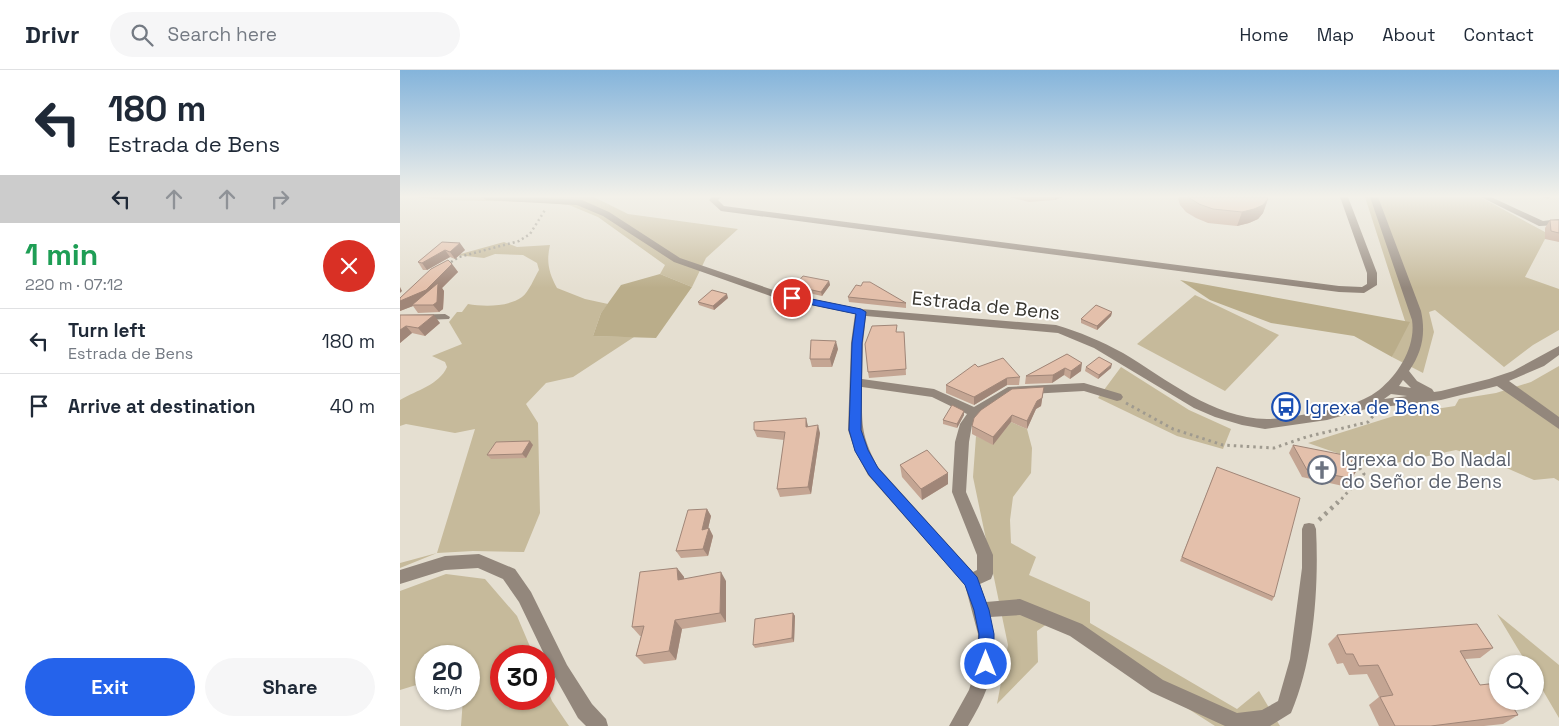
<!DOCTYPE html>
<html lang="en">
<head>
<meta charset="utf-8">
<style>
  body { margin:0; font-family:"Space Grotesk",sans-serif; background:#f6f6f7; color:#1f2937; height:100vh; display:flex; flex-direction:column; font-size:19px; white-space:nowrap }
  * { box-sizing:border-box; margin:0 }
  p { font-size:16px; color:#747a83 }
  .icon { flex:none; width:28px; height:28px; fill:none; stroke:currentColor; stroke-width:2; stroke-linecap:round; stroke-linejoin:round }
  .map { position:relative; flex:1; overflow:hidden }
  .panel { display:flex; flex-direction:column; background:#fff; width:400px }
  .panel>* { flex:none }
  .top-card { background:#fff; color:#1f2937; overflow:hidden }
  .buttons { position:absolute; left:1089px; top:585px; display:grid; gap:10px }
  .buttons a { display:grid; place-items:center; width:55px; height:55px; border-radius:50%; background:#fff; box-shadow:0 1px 4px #0004; font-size:25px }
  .speed { position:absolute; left:15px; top:575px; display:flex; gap:10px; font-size:25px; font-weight:700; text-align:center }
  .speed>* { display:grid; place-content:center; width:65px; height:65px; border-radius:50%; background:#fff; box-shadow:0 1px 4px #0004; line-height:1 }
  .speed small { font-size:12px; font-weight:400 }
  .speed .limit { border:8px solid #d22; background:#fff; color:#111 }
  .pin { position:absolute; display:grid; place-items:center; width:42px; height:42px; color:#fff; margin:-21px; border:2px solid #fff; border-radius:50%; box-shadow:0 1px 5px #0007 }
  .me { position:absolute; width:55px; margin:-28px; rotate:0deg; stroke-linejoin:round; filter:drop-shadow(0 0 4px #0008) }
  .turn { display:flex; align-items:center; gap:18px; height:105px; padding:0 25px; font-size:22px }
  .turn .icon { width:65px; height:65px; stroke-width:2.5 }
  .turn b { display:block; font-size:35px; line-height:42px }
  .lanes { display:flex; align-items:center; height:48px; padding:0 25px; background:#0003; justify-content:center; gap:25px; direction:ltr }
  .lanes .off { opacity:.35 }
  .round { display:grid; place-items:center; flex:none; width:52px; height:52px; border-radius:26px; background:#f6f6f7 }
  .headline { display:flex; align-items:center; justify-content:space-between; height:85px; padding:0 25px }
  h1 { font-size:30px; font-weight:700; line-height:38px; color:#1e9e55 }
  .cta { display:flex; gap:10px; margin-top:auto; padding:10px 25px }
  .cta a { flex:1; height:58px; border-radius:30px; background:#2563eb; color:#fff; font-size:20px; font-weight:700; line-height:58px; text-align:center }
  .cta a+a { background:#f6f6f7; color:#1f2937 }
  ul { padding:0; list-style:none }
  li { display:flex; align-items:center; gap:15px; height:65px; padding:0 25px; border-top:1px solid #e0e1e3 }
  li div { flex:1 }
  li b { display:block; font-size:19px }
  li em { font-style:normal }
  header { display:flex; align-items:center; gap:30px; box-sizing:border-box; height:70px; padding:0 25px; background:#fff; border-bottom:1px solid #e0e1e3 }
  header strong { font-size:24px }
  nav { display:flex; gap:28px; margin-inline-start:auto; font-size:18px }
  .search { width:350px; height:45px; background:#f6f6f7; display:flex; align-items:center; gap:12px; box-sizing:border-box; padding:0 18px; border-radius:28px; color:#747a83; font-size:19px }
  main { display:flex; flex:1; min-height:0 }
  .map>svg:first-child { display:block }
  .green { fill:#c6ba9b }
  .forest { fill:#baad8a }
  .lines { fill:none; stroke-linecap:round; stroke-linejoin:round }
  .path-far2 { stroke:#9f9a8f; stroke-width:2.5; stroke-dasharray:2 3; stroke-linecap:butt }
  .path-far1 { stroke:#9f9a8f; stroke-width:3; stroke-dasharray:2.5 4; stroke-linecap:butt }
  .path { stroke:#9f9a8f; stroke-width:4.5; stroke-dasharray:3 5; stroke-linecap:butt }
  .minor { fill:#93877c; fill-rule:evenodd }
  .wall { fill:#c4a593 }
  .shaded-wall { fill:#a08678 }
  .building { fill:#e4c0ab; stroke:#a08678 }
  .route { fill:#2563eb; stroke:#184099 }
  .labels { text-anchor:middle; stroke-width:4; stroke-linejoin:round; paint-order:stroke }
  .street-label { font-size:19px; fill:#36342e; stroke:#fff }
  .transit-label { font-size:19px; fill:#164399; stroke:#fff; text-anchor:start }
  .worship-label { font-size:19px; fill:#5b616d; stroke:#fff; text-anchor:start }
</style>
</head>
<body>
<header>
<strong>Drivr</strong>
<div class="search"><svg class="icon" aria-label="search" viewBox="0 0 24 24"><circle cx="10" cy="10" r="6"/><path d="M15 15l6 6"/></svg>Search here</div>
<nav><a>Home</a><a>Map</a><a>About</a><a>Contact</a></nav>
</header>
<main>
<section class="panel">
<div class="top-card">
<div class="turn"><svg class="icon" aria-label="left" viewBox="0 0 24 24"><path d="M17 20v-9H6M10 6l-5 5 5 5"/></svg><div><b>180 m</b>Estrada de Bens</div></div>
<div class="lanes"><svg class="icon" aria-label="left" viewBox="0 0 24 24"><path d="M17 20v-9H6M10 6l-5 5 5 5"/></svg><svg class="icon off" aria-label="ahead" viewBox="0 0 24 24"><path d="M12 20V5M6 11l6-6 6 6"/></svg><svg class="icon off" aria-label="ahead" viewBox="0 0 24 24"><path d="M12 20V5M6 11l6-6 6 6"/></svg><svg class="icon off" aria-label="right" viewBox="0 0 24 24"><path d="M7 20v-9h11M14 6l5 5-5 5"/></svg></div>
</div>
<div class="headline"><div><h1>1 min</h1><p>220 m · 07:12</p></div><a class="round" style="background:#d93025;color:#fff"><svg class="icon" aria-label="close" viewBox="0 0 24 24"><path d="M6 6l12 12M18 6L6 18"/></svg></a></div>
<ul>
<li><svg class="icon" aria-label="left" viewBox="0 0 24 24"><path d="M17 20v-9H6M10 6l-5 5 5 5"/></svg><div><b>Turn left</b><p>Estrada de Bens</p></div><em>180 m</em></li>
<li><svg class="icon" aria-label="arrive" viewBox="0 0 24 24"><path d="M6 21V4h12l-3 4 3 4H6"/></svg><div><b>Arrive at destination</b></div><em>40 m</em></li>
</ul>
<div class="cta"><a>Exit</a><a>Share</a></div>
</section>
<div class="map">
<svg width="1159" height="656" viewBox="0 0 1159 656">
  <rect width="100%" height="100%" fill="#e5dfd1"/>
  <path class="green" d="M14 127H194L228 144 338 159 306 188 292 217 260 204 265 195 198 147 169 135 137 132 44 130Z
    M965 127H1080L1145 162V169L1125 207 1159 219V260L1133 275 1104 297 1035 240 1029 242 1034 262 1023 303 992 287 1006 254Z
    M104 172 117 177 150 175C146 192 149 203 157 218L185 229 208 234 201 243 193 266 234 267 173 307 146 313 126 334 138 353 140 443 124 482 73 481 37 483 0 498V493L37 483 75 359 55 363 6 354 0 356V330C17 320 39 315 47 297L45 292 32 286 62 274 49 252 57 242H62L68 234C84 237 108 237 122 227 129 222 134 208 139 200L137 193 123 185 95 184 84 188 57 185Z
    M795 225 879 265 825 321 737 274Z
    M1159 296V411L1154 408 1134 410 1086 389 1056 380 977 397 908 373 997 345 1055 336 1059 329 1096 323 1131 312Z
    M721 297 789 340 831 359 823 379 777 366 698 328Z
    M611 352 627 359 632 378 631 403 613 427 610 450 611 473 636 487 629 505 690 532V553L837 639 859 621 880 656H815L684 572 647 554 637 561 638 592 597 634 608 575 573 407 576 366 593 374Z
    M46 504 85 509 117 546 134 586H101V629H144V611L152 631 169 656H61L63 629H69V586H26V612L0 620V521Z
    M1097 544 1159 595V648L1135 607V594H1127Z"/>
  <path class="forest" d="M260 204 292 217 256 268 193 266 201 243 221 215Z
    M780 210 1010 252 992 287 954 266 871 253 810 230Z"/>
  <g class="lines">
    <path class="path-far2" d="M51 192 59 187 119 171 130 164 145 140"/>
    <path class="path-far1" d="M726 333 773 359 823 375 874 378 906 367 968 352 973 346
      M937 434 964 404 958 396 948 392"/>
    <path class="path" d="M919 450 938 432"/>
    <path class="minor" d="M82 127H127L182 130 209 142 280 188 379 222 461 239 656 255C680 262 701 271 723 283 767 309 812 348 867 349 882 349 897 346 912 343 936 339 959 335 979 320 999 304 1016 276 1012 250L970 127H978L1021 241C1026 264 1022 282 1009 301L1017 311 1032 319 1034 322 1041 321 1089 309 1113 301 1159 276V285L1144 296 1109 311 1159 347V359L1097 316 1041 330 966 339 927 350 865 359 842 355 815 347 794 338 694 278 658 263 466 246 463 273 462 309 534 319 574 337 608 317 684 313 721 324 723 327 721 330 717 331 684 321 611 325 580 346 572 355 569 372 566 422 593 485V504L591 509 580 514 586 532 620 529 682 554 763 610 837 643 862 640 878 631 890 589 902 498V459L904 454 909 453 914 454 916 459C919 517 914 590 891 643L870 656H825L751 622 670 566 620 545 590 547C601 590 590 619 568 656H549L569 620 577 594 578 564 565 515 468 405 455 381 448 360 451 273 455 244 373 227 274 192 203 146 177 135 86 130ZM1003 310 1011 318 999 316ZM462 317 532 327 567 344 560 354 555 372 552 422 577 485V500L573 502 478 397C460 364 462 353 462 317ZM991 324 1007 326 984 329Z
      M312 127H321L318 130 324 136 939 216 962 217 967 214V203L940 127H948L977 203V215L964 223 939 222 321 141 309 130Z
      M1081 127H1091L1143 151 1159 149V155L1139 156Z
      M45 244 50 247 49 249 0 251V245Z
      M79 484 115 499 131 522 167 595 192 634 206 649 208 656H186L178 648 155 607 119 532 103 509 78 498 45 500 0 514V500L45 486Z"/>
  </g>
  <path class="wall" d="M609 127H662L655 130 629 132Z
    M779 127H867L868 129 863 143 858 149 849 153 837 156 808 153 796 148 786 142 780 135 778 128Z
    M1142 127H1151L1148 129Z
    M1150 150H1159V172L1145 169V158Z
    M42 172 65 180 55 189 50 187 27 200H23L18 192Z
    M52 194 58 202 42 218 44 221 43 239 39 242 18 243 13 236 0 241V227H1Z
    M429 211 430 215 422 226 395 220 394 216Z
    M461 216 506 233V238L449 232 448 227Z
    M328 228 314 240 299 235 298 232Z
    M712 242 711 246 697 260 681 253V249Z
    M0 245 40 253 25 266 12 263 0 273Z
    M498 262H504L506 305 469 308 468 302Z
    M438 279 432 297H412L410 289Z
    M667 284 681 301 670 309 664 305 652 313 625 314 626 306Z
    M578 297 620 307 619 315H607L574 335 546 323V315Z
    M686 297 711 298 698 309 685 301Z
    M644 317 641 336 636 339 627 359 611 352 593 375 572 364V356Z
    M564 341V345L557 358 543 354V350Z
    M408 357 420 363 411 424 380 427 377 419 384 370 357 367 354 360Z
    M133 375 126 388 91 389 87 385Z
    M893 375 949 396 957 400 952 408 943 416 902 407 889 383Z
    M500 395 548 403V414L522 430 502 407Z
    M817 397 874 527 872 531 780 491Z
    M307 439 311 446 308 458H309L313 466 308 486 281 488 276 481Z
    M277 498 284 507V509L326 511V552L282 559 276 590 244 594 236 586 241 566H240L232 557Z
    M393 543 395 546 394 572 355 578 353 575Z
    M937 565 1093 578 1080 588 1065 589 1080 615 1118 645 1103 654 1084 656H979L969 635 979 627 967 604 949 605 943 593 937 594 928 574Z"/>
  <path class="shaded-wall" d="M655 127H662L655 130Z
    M868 129 863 143 858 149 849 153 837 156 842 142Z
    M60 173 65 180 55 189 50 182Z
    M45 180 50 187 27 200 22 193Z
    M52 194 58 202 42 218 44 221 43 239 39 242 33 235H12L13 236 0 241V227L3 230Z
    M429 211 430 215 422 226 421 222Z
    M0 217 2 221 0 223Z
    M327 224 328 228 314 240 313 236Z
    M712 242 711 246 697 260V256Z
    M34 245 40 253 25 266 18 258Z
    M6 256 12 263 0 273V260Z
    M436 271 438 279 432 297 430 289Z
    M682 293 681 301 670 309 671 301Z
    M712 294 711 298 698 309 699 305Z
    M665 298 664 305 652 313 653 305Z
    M607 308V315L574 335V327Z
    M644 317 641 336 636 339 627 359V351Z
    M564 341V345L557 358V354Z
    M612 345 611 352 593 375V367Z
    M406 348 408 356V365L406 357Z
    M418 355 420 363 411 424 408 417Z
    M130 371 133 375 126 388 122 384Z
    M957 400 952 408 943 416 949 408Z
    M548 403V414L522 430 521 419Z
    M307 439 311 446 306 468 302 460Z
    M309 458 313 466 308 486 303 479Z
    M277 498 284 507 285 519 278 510Z
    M321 502 326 511V552L320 543Z
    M393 543 395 546 394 572 392 568Z
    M275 550 282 559 276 590 269 581Z"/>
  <path class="building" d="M788 127H867L868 129 863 135 854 139 842 142 813 139 799 134Z
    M1150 150H1159V163L1151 161Z
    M42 172 60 173 50 182 45 180 22 193 18 192Z
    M48 190 52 194 26 220 0 231V228L31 199Z
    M403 206 429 211 421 222 394 216Z
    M463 212H470L506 233 448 227 456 215 461 216Z
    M38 213 37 232 33 235H12Z
    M312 220 327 224 313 236 298 232Z
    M696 235 712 242 697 256 681 249Z
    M0 245H34L18 258 6 256 0 260Z
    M497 255 496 262H504L506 299 468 302 465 274 472 256Z
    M411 270 436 271 430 289H410Z
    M667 284 682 293 671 301 665 298 653 305 626 306Z
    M699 287 712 294 699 305 686 297Z
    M603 288 620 307 607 308 574 327 546 315 575 294 578 297Z
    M644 317 642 328 637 331 627 351 612 345 593 367 572 356 574 348 581 340 612 319Z
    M552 335 564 341 557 354 543 350Z
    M406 348V357L418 355 408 417 377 419 385 362 354 360V352Z
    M130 371 122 384 87 385 96 372Z
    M893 375 954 387 949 396 957 400 949 408 907 400Z
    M527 380 548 403 521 419 500 395Z
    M817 397 900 428 874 527 782 487Z
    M307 439 302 460 309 458 303 479 276 481 288 440Z
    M277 498 278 510 321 502 320 543 275 550 269 581 236 586 244 556 232 557 240 502Z
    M393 543 392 568 353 575 355 549Z
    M1077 554 1093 578 1060 581 1080 615 1097 613 1098 614V631H1109L1118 645 1031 656H995L980 627 993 625 978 595 959 596 953 584H946L937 565Z"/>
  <linearGradient id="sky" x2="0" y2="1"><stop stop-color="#84b4db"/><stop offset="0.58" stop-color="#f3f1ea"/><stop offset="1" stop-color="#f3f1ea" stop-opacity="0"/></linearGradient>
  <rect width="1159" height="218" fill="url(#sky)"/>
  <path class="route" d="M392 225 461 239 466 242 462 273 461 360 468 380 478 398 577 507 589 540 594 564V594L592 600 586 602 580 600 578 594 579 564 574 540 565 515 469 405 455 381 449 360 452 273 456 244 389 230V226Z"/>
  <defs>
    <symbol id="bus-ring" viewBox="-11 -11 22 22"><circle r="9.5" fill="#fff" stroke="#1a4fb4" stroke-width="1.5"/><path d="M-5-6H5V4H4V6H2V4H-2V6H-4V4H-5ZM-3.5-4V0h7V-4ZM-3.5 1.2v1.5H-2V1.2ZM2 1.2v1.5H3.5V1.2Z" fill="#1a4fb4"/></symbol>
    <symbol id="church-ring" viewBox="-11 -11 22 22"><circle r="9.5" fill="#fff" stroke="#6b7280" stroke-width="1.5"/><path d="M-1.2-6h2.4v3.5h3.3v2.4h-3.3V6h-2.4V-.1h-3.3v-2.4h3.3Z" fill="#6b7280"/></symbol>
  </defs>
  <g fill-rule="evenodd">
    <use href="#bus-ring" x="870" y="321" width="32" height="32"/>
    <use href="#church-ring" x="906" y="384" width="32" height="32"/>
  </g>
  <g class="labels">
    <g class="street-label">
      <text transform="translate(586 235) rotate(6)" y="7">Estrada de Bens</text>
    </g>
    <g class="transit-label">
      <text x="905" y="344">Igrexa de Bens</text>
    </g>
    <g class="worship-label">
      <text x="941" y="396">Igrexa do Bo Nadal<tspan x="941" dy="22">do Señor de Bens</tspan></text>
    </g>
  </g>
</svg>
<div class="buttons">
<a><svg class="icon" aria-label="search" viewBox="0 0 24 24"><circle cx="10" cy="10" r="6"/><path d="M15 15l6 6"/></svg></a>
</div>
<div class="speed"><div>20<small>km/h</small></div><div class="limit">30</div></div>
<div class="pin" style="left:392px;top:228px;background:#d93025"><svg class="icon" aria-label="arrive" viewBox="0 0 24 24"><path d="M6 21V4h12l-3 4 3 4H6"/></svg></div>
<svg class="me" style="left:586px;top:594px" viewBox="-20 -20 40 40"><circle r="17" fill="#2563eb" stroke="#fff" stroke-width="3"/><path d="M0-11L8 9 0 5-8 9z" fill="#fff"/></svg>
</div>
</main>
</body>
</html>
